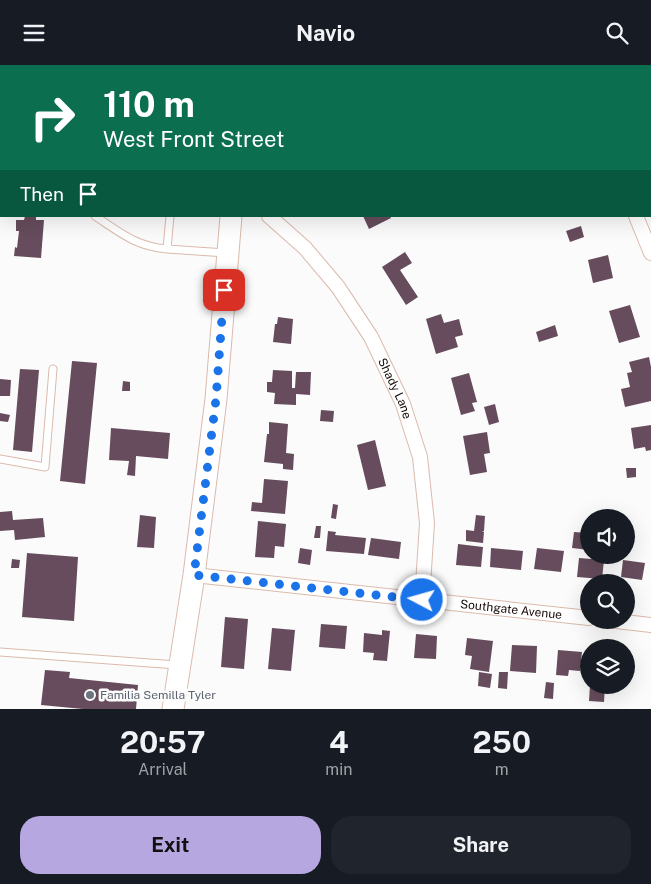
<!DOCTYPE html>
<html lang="en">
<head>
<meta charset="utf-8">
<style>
  body { margin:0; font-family:"Public Sans",sans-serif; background:#20242c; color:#f1f3f6; height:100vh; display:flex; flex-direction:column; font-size:19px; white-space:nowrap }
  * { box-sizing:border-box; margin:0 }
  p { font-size:16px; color:#9ea1a6 }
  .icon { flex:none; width:28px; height:28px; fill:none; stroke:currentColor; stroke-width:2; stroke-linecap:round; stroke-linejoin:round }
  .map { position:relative; height:644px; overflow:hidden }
  .drawer { display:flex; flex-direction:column; background:#171b24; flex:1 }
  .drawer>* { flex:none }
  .top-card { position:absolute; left:0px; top:0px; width:651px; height:152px; box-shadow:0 5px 20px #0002; background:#0b6e4f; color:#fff; overflow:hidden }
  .fabs { position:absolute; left:580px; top:444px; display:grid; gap:10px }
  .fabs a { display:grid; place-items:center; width:55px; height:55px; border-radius:50%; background:#171b24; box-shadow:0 5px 20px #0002; font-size:25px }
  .pin { position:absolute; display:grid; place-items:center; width:42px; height:42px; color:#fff; margin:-21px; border-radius:10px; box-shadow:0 2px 8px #0006 }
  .me { position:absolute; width:55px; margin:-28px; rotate:276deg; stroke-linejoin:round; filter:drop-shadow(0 0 4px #0008) }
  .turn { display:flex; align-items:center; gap:18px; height:105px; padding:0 20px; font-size:22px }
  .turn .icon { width:65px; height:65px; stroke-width:2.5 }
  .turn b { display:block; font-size:35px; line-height:42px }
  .then { display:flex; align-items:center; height:48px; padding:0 20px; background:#0003; gap:10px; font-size:19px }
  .eta { display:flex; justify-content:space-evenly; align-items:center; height:85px; text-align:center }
  .eta b { font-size:30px; font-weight:700; line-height:35px }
  .cta { display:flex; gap:10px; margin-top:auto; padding:10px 20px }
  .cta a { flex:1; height:58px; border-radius:20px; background:#b6a7e0; color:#111; font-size:20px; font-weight:700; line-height:58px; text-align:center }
  .cta a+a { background:#20242c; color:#f1f3f6 }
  header { display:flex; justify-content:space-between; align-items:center; height:65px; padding:0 20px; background:#171b24; font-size:22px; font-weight:700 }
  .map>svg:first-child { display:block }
  .building { fill:#664c5c }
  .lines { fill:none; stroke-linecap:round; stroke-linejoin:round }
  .lane-casing { stroke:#dbbaac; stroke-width:9 }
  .street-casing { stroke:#dbbaac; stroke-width:16 }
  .primary-casing { stroke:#dbbaac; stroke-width:23 }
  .lane { stroke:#fff; stroke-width:7 }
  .street { stroke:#fff; stroke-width:14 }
  .primary { stroke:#fff; stroke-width:21 }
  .route { stroke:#1a73e8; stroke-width:9; stroke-dasharray:0 16.2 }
  .worship-dot { fill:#6b7280; stroke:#fbfbfb; stroke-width:2 }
  .labels { text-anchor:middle; stroke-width:5; stroke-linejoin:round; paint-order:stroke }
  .street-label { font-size:12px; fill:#160b07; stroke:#fbfbfb }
  .worship-label { font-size:12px; fill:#5b616d; stroke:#fbfbfb; text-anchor:start }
</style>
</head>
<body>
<header><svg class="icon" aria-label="menu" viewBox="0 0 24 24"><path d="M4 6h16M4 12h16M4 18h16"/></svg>Navio<svg class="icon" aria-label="search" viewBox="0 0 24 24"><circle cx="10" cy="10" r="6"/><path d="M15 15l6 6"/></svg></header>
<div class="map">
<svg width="651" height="644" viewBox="0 0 651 644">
  <rect width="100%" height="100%" fill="#fbfbfb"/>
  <path class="building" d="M25 151H36V155H44L41 193 14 191 15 182 17 183 19 166H16V155H24Z
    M363 151H390L391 153 369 164Z
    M581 161 584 172 570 177 566 166Z
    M405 187 412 198 400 205 418 232 406 240 382 202Z
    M608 190 613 213 593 218 588 195Z
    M630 240 640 272 619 278 609 246Z
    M441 249 444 258 459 254 463 270 455 272 458 282 436 289 426 254Z
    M278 252 293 254 291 279 273 277 275 259H277Z
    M555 260 558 271 539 277 536 267Z
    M649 292 651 302V336L625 342 621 324 630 322 627 308 632 307 629 297Z
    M72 296 97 298 85 419 60 416Z
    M20 304 39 305 32 387 13 385Z
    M273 305 292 306V323H295L296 307H311L310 330 296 329V340L274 339 275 328 267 327V317H272Z
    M469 308 477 337 472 338 475 346 461 350 451 313Z
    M0 314 11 315 10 331H0Z
    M123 316 130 317V326H122Z
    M495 339 499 357 489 360 484 342Z
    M321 345 334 346 333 357 320 356Z
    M0 348 10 350 8 357 0 356Z
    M269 357 288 359 286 388 294 389 293 405 283 404V399L264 397 267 369H269Z
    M651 360V385L646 386 645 382 634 384 631 363Z
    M111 363 170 368 168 394 136 391 135 411 127 410 129 396 109 395Z
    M487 367 490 388 484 389 487 407 470 410 463 371Z
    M375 375 386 421 368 425 357 380Z
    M626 403H636V412L627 413Z
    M264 414 288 416 285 449 251 446 252 437 262 438Z
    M333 439 338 440 336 454 331 453Z
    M12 446 13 455 43 453 45 472 15 475 14 465 0 466V447Z
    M140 450 156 452 154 483 137 482Z
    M476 450 485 451 484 466 482 467H484L483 478 466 476V465L474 466Z
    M258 456 286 459 284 482 275 481 274 493 255 492Z
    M316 461H321L320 473H314Z
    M328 466 336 467 335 470 366 473 364 489 326 486Z
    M574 467 589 468V485L572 483Z
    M371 473 401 477 399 494 368 490Z
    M458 479 483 482 481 502 456 500Z
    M300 483 312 485 310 500 298 498Z
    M491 483 523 486 521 505 490 502Z
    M537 483 564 486 561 507 534 504Z
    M27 488 78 492 74 556 22 552Z
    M579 493 604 495 602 514 577 512Z
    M12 494 20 495 19 503H11Z
    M623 495 645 498 642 515 621 512Z
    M225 552 248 554 244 604 221 602Z
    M321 559 347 561 345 584 319 582Z
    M272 563 295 565 291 606 268 604Z
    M382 565 390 566 387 596 373 595 374 588 363 587 364 568 382 570Z
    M416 569 437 571 436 594 414 593Z
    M467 573 493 576 489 607 470 604 472 591 465 590Z
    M512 580 537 581 536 608 510 606Z
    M558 585 582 587 580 606 569 605 568 611 556 610Z
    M626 593 634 594 633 611 626 610Z
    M45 605 70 607 69 613 138 620 136 644H83L41 640Z
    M479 607 492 609 490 623 478 621Z
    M499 607H508L507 624 498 623Z
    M546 617 554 618 553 634 544 633Z
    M590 620H605L604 637 589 636Z"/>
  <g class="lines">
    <defs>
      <path id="lane" d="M188 1 189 0
        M0 126H1
        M95 151C121 168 135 181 167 184
        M170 151 167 184 226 188
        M0 394 45 402 53 304
        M0 587 177 600"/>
      <g id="street">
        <path d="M521 0 522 1"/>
        <path id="s1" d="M269 151 305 183 338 222 371 272 403 339 420 392 427 458 422 535"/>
        <path d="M636 151 651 188"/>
        <path id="s2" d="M194 510 589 553"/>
        <path d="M608 555 651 560"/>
      </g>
      <path id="primary" d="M245 1V0
        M173 644 194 510 216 334 231 151"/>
    </defs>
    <use href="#lane" class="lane-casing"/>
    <use href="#street" class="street-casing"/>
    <use href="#primary" class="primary-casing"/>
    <use href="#lane" class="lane"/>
    <use href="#street" class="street"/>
    <use href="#primary" class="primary"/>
  </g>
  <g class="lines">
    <path class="route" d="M224 225 216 334 194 510 422 535"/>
  </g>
  <circle class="worship-dot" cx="90" cy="630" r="5"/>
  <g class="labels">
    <g class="street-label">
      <text dy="4" stroke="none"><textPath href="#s1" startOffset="216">Shady Lane</textPath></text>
      <text dy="4" stroke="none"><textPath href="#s2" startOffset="319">Southgate Avenue</textPath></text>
    </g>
    <g class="worship-label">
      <text x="100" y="634">Familia Semilla Tyler</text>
    </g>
  </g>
</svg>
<div class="fabs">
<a><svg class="icon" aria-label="sound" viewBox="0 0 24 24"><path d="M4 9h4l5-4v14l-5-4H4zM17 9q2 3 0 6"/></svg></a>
<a><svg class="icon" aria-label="search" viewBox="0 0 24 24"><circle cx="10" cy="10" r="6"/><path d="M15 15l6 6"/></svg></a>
<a><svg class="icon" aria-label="layers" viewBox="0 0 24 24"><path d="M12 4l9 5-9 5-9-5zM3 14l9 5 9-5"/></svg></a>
</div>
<div class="pin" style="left:224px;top:225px;background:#d93025"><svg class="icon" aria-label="arrive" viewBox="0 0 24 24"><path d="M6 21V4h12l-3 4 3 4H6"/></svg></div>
<svg class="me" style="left:422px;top:535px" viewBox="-20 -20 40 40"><circle r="17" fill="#1a73e8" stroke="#fff" stroke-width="3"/><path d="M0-11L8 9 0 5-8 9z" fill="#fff"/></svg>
<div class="top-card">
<div class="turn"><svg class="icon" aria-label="right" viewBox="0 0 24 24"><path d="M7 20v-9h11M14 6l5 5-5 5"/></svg><div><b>110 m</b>West Front Street</div></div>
<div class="then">Then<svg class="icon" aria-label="arrive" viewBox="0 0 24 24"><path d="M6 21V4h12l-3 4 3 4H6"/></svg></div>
</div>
</div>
<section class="drawer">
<div class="eta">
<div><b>20:57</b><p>Arrival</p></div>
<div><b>4</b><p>min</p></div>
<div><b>250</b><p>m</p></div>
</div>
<div class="cta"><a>Exit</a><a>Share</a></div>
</section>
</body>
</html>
